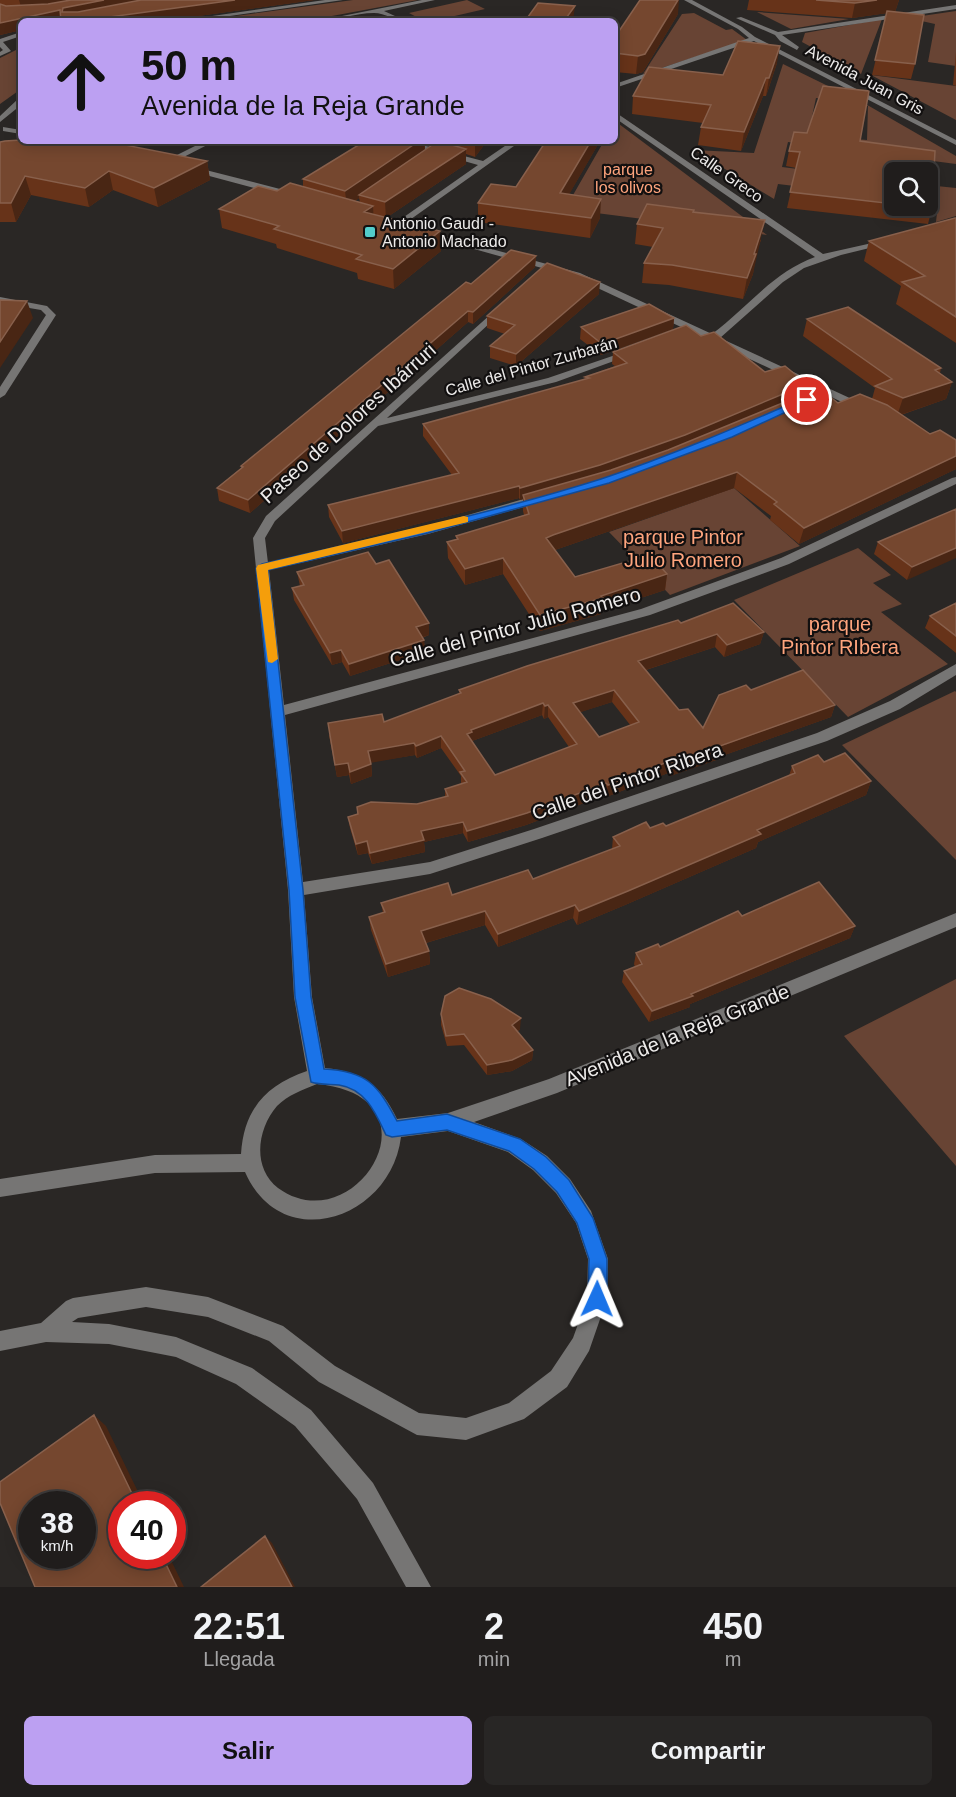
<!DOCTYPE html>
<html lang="es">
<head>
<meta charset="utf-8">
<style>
  body { margin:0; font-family:Arial,sans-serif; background:#282625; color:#f1f3f6; height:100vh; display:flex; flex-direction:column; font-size:22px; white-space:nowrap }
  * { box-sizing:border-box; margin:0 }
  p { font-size:20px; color:#a2a2a3 }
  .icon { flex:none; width:33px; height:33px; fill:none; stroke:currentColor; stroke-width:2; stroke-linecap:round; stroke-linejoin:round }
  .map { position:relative; height:1587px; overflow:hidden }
  .details { display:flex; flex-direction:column; background:#201d1c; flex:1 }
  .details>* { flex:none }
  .banner { position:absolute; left:18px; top:18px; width:600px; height:126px; border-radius:9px; box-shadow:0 3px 15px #0003,0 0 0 2px #3d3b3b; background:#bca0f2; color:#111; overflow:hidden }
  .controls { position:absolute; left:884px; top:162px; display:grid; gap:12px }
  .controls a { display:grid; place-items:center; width:54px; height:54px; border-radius:9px; background:#201d1c; box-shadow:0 3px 15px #0003,0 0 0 2px #3d3b3b; font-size:30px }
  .speed { position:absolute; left:18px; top:1491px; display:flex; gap:12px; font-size:30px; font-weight:700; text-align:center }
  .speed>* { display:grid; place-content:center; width:78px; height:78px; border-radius:50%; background:#201d1c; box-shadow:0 3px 15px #0003,0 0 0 2px #3d3b3b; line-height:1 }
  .speed small { font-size:15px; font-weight:400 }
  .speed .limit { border:9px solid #d22; background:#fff; color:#111 }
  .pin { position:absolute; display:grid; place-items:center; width:51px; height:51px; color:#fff; margin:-26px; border:3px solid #fff; border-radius:50%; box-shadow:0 2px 6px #0007 }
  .me { position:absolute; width:66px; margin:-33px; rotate:1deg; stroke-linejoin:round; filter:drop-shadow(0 0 4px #0008) }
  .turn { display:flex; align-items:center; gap:21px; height:126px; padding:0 24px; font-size:27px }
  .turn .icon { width:78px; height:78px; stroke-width:2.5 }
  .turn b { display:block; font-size:42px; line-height:51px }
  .eta { display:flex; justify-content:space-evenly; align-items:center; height:102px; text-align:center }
  .eta b { font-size:36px; font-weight:600; line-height:42px }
  .primary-button { display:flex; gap:12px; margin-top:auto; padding:12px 24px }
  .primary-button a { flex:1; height:69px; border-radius:9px; background:#bca0f2; color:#111; font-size:24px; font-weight:600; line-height:69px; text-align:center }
  .primary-button a+a { background:#282625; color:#f1f3f6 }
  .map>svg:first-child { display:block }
  .green { fill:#684434; fill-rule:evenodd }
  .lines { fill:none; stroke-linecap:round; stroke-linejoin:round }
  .minor { fill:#767574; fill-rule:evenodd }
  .wall { fill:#673319; fill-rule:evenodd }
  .shaded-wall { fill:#492614 }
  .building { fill:#75472f; stroke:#88604c; stroke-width:1.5; fill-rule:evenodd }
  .route { fill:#1a73e8; stroke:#114b97; stroke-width:1.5 }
  .slow { fill:#f59e0b }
  .poi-dot { fill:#53cdcb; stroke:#121010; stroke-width:2 }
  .labels { text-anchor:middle; stroke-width:4.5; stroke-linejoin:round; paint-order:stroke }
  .far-street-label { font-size:16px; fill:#edebea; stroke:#121010 }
  .far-park-label { font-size:16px; fill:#fea47d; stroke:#121010 }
  .far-poi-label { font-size:16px; fill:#edebea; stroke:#121010; text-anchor:start }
  .street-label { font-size:20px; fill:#edebea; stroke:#121010 }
  .park-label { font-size:20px; fill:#fea47d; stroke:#121010 }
</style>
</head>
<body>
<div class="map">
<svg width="956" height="1587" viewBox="0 0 956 1587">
  <rect width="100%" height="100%" fill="#2a2725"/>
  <path class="green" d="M353 0H418L305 21H199Z
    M467 0 485 9 433 21H424L409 13Z
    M956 11V66L928 62 935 24 908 18Z
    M757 12 849 19 791 29Z
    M694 13 726 30 732 29 747 40 643 74 682 14Z
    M882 19 861 74 802 42 805 33Z
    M21 42V89L0 104V58L18 49 17 44Z
    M783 64 869 106 956 156V164L788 142 782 167 894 181V198L778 184 774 199 694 150 754 153ZM816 98 868 106 867 140 808 135Z
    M871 75 956 86V120Z
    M615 121 767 235 565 209 604 141H615Z
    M927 185 956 188V216L936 222 938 203 927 202Z
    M734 488 800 546 670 595 609 532Z
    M858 548 891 575 873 583 902 604 881 612 948 664 848 717 734 600Z
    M955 691 956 692V860L842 745Z
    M956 979V1166L844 1036Z"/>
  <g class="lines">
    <path class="minor" d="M325 0H343L195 21H177Z
      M422 0H435L384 11 406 21C395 21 385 13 374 13 355 13 336 21 317 21Z
      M684 0H692L742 27 755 37 956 140V145L754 41 615 88V84L749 38 738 29Z
      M956 5V9L782 35 799 47 797 50 780 41 775 35 736 18 741 17 778 32Z
      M21 32V36L3 42 11 51 0 56V52L3 50 0 47V39Z
      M18 99H21V105L0 122V116Z
      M615 112 823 254 890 239V243L841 255 804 268 783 282 720 338 867 406V410H859L574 277 417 233 421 230 580 273 712 334C747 308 773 272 815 257L615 118Z
      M3 127 21 130V134L3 131Z
      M205 141H215L170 164 163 162Z
      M394 141H407L483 161 512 141H521L397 229 393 226 394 224 478 165Z
      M190 166 280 189 281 191 277 194 187 170 186 168Z
      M0 297 47 306 56 315 5 395 0 398V387L46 315 41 310 0 303Z
      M501 305 506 308 504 310 387 418 548 378 627 351 636 353 556 382 378 426 275 521 265 538 268 563 426 527 541 494 547 498 545 501 428 534 269 570 284 705 641 609 781 558 952 478 956 477V484L789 564 650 615 285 715 303 882 430 862 534 829 817 733 890 701 956 664V675L900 709 827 741 542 838 430 874 304 895 312 997 325 1068C363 1072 381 1085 397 1119L448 1113 549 1079 956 913V927L557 1093 474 1122 521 1139 547 1156 570 1179 591 1211 608 1259 607 1299 589 1351 567 1387 524 1419 466 1440 417 1435 319 1382 269 1341 208 1317 146 1307 78 1318 72 1322 109 1324 176 1337 252 1368 311 1410 373 1483 431 1587H406L357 1499 295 1426 236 1384 176 1357 109 1344 46 1342 0 1351V1331L41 1323 66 1301 73 1298 146 1287 208 1297 283 1326 335 1366 419 1413 466 1418 509 1403 551 1371 573 1338 587 1299 588 1259 576 1223 556 1193 533 1170 508 1152 448 1131 401 1137C391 1219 282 1256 245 1172L155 1173 0 1197V1179L155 1155 241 1154C244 1109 266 1085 307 1071L294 997 288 890 253 538 266 516ZM317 1084C446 1096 355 1244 278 1188 252 1168 257 1129 277 1106 288 1095 302 1090 317 1084Z"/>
  </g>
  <path class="wall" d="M0 0H314L162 21H21V30L0 35Z
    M749 0H899L895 12 915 64 911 79 872 75 887 13 852 18 747 10Z
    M678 14 643 72 636 74 615 72V37Z
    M956 52V86L953 85Z
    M777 63 766 96H763L741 151 698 145 701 127 703 123 632 114 633 96Z
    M365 141H487L475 157 466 154V164L386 218 440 231 441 251 394 289 358 279 357 273 277 248 276 244 222 228 219 209 277 191 303 187V179ZM425 143 432 145 425 150ZM359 198 360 202 355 201Z
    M546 141H600L569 194 600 218 590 238 478 222V203L516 187Z
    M860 141 932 208 928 224 787 208 796 168 786 166 789 151ZM894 172 927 206H894Z
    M0 142 36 145 134 147 207 161 210 180 158 207 113 190 89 207 31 195 16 222H0Z
    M694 212 761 240 756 254 753 274 743 299 669 285 642 283 644 263 653 247 635 244 637 224Z
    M956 218V343L896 304 901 286 864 261 869 241Z
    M536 256 535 267 473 324 468 322 250 513 219 501 217 488 241 468V466L471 284Z
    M599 294 516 366 490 358V346L505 334 487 328V316Z
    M674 318 673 329 601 355 580 339 581 327Z
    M807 319 941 368 940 373 952 382 946 399 901 415 930 434 956 440V469L799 544 770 520 771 516 734 488 555 550 575 577 667 574 665 590 601 611V614L540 631 503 574 465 585 448 558 447 542 456 540V536L524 515 523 511V499L520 500 519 498 343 543 329 517 328 505 452 475 423 436V424L584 380 585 377 615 366 612 364 613 352 701 336 805 394 838 403 872 399 875 388 803 336Z
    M956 509 907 580 874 554 878 542Z
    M376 564 429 635 422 638 424 640 425 652 350 676 342 662 332 665 294 600 292 588 300 586 297 572Z
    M956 603V653L925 628 930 616Z
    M681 623 764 632 760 644 724 657 715 647 646 670 679 710 703 728 751 690 835 705 831 717 716 758V760L670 776 668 773 606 797 605 795 526 825 468 842 463 833 424 842 425 852 372 864 368 853 358 855 350 828 348 817 357 814V807L417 804 445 797V789L461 784V776L441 748 417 758 415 755 371 762 372 776 351 784 349 775 337 777 329 735 384 722 459 694V690ZM612 702 631 726 599 737 580 712ZM542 715 544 719 548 717 569 747 495 775 472 741Z
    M824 762 871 781 866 795 758 842 756 848 625 905 577 925 573 918 498 947 485 925 426 943 429 951 430 964 388 977 371 930 369 917 383 913 381 903 452 895 533 879 612 849 613 837 650 828 666 826 789 776 792 766Z
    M742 916 855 926 850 938 690 1004V1007L649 1022 622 982 624 971 635 967 634 964 636 953 660 947Z
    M441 1014 520 1029 517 1032 533 1050 532 1060 512 1071 487 1075 464 1045 447 1046 441 1025Z"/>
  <path class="shaded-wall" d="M19 0H78L22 10Z
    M104 0H161L65 21 62 12 63 8Z
    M235 0H314L162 21H80Z
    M678 0H679L678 14 643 72 636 74 638 56Z
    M877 0H899L895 12 852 18 855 3Z
    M575 6 573 21H564Z
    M60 10 61 21H21V30L0 35V23Z
    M780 46 777 63 766 96 769 78Z
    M766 78 763 96 741 151 744 132Z
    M133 141 137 160 125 145Z
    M419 141H424L425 153 359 195V198L347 207 345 191Z
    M475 141H487L475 157Z
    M591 141H600L559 212 560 193Z
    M466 149V164L386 218 385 202Z
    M207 161 210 180 158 207 154 188Z
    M109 171 113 190 89 207 85 188Z
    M25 176 31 195 16 222 11 203Z
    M601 199 600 218 590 238 591 218Z
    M373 206 374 226 364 212Z
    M765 220 753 274 743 299 747 278Z
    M440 231 441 251 394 289 393 269Z
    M536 256 535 267 473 324V312Z
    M600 282 599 294 516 366V354Z
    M27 301 33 318 0 368V342Z
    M468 311V322L250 513 248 500Z
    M674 318 673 329 601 355 602 344Z
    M952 382 946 399 897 416 903 398Z
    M807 384 804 396 683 447 599 477 523 495V499L520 500V488Z
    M956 456V469L799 544 804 528Z
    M737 472 734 488 552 551 546 538 553 535Z
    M519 486V498L343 543 342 531Z
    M956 548V558L907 580 912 567Z
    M503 558V574L465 585V569Z
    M667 574 665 590 601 611V614L540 631V615Z
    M429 623V635L417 639 416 627Z
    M764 632 760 644 724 657 727 645Z
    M717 634 715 647 636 673 638 661Z
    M424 640 425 652 350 676 349 664Z
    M341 650 342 662 332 665 330 653Z
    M614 690 612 702 572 715 573 703Z
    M543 703 542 715 472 741 467 734 471 730Z
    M548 705V717L544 719 545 706Z
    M835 705 831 717 716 758V760L670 776 672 764Z
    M441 736V748L417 758 416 746Z
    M414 743 415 755 370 763 368 751Z
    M670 761 668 773 606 797 608 785Z
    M348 763 349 775 337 777 335 765Z
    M371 764 372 776 351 784 350 772Z
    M871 781 866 795 758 842 756 848 625 905 577 925 579 911 757 830Z
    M606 783 605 795 526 825 468 842 467 831Z
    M463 822V833L424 842 425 852 372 864 370 853 421 831Z
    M367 841 368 853 358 855 356 844Z
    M575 905 573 918 498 947V934Z
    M485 911V925L422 944 421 931Z
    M855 926 850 938 690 1004V1007L649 1022 652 1011Z
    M429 951 430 964 388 977 386 964Z
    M521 1018 520 1029 511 1036 512 1025Z
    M533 1050 532 1060 512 1071 487 1075V1065Z
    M94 1415 106 1426 144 1504H137Z
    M265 1536 272 1543 295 1587H292Z
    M162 1556H169L184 1587H177Z"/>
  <path class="building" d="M71 0H104L63 8 62 12H78L141 0H235L80 21H61L60 10 0 23V4L6 6 48 4Z
    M640 0H678L645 54 638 56 615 53V37Z
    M816 0H877L855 3Z
    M538 3 575 6 564 21H525Z
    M887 11 924 15 915 64 875 60Z
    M738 41 780 46 769 78H766L744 132 701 127 711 105 633 96 649 67 723 75Z
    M823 86 869 91 860 141 935 151 932 208 912 206H927V172H894V204L790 192 800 152 789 151 794 132 807 133Z
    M21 140 36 145 42 141H133L125 145 207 161 154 188 109 171 85 188 25 176 11 203H0V142L5 141Z
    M365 141H419L345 191 303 179Z
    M438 141 466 149 385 202 359 195Z
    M546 141H591L560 193 601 199 591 218 478 203 491 184 516 187Z
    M290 183 373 206 364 212 440 231 393 269 356 259 362 255 274 229 279 226 219 209 258 186 277 191Z
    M647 204 694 210 693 212 765 220 754 254H756L747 278 672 265 644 263 663 228 637 224Z
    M955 218H956V317L902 282 925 276 869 241Z
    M511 250 536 256 473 312 468 311 248 500 217 488 243 467 241 466 466 282 471 284Z
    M547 263 600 282 516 354 490 346 515 325 487 316Z
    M0 300 27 301 0 342Z
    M649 304 674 318 602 344 581 327Z
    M848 307 941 368 935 370 952 382 903 398 875 386 892 379 807 319Z
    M686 325 701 336 714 332 765 372 785 366 807 384 685 435 600 465 520 488 519 486 342 531 328 505 459 473 423 424 589 378 585 377 627 363 613 352Z
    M819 388 838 403 860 394 887 405 930 434 940 430 956 440V456L804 528 774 504 777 502 737 472 553 535 546 538 575 577 650 555 667 574 601 596 603 598 540 615 503 558 465 569 447 542 458 539 456 536 529 514 523 495 611 470 668 450Z
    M956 509V548L912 567 878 542Z
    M368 552 376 564 389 560 429 623 416 627 424 640 349 664 341 650 330 653 292 588 304 585 297 572Z
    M733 603 764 632 727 645 717 634 638 661 679 710 688 709 703 728 719 695 746 685 751 690 803 670 835 705 717 747 719 748 672 764 670 761 608 785 606 783 527 813 467 831 463 822 421 831 424 840 370 853 367 841 356 844 348 817 358 814 357 807 371 802 417 804 448 796 445 789 467 782 460 772 465 771 441 736 416 746 414 743 368 751 371 764 350 772 348 763 335 765 328 723 382 714 384 722 461 693 459 690 527 666 678 620 681 623ZM614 690 639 722 599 737 573 703ZM543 703 545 706 548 705 577 744 495 775 467 734 472 732 471 730Z
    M956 603V636L930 616Z
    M845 753 871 781 757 830 761 834 628 891 579 911 575 905 498 934 485 911 421 931 429 951 386 964 369 917 385 912 381 903 448 883 452 895 528 870 533 879 620 846 613 837 646 822 650 828 663 823 666 826 795 773 792 766 818 755 824 762Z
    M819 882 855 926 691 994 693 996 652 1011 624 971 642 964 636 953 658 944 660 947 738 911 742 916Z
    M459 988 491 999 521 1018 512 1025 533 1050 512 1060 487 1065 464 1034 446 1036 441 1014 445 996Z
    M94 1415 137 1504H122V1556H162L177 1587H35L0 1503V1482ZM32 1504H82V1556H32Z
    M265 1536 292 1587H201Z"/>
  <path class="route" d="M804 398 812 400 732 437 609 483 428 533 268 570 303 890 311 997 324 1069C367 1071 378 1085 397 1121L447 1114 520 1139 546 1157 569 1180 593 1218 607 1259V1299L604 1305 597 1308 591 1305 588 1299 589 1259 577 1223 557 1192 534 1169 509 1151 447 1130 392 1137 386 1135C376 1114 366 1089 339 1085 330 1084 320 1085 311 1082L295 997 289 890 256 568 262 564C375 538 490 514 601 479 670 456 737 427 804 398Z"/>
  <path class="slow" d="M464 516 468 517V522L268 570 278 659 272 663 268 662 256 568 258 565Z"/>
  <rect class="poi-dot" x="364" y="226" width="12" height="12" rx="3"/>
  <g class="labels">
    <g class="far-street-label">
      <text transform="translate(865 79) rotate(28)" y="6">Avenida Juan Gris</text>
      <text transform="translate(727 174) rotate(35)" y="6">Calle Greco</text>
      <text transform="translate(531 366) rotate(-16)" y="6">Calle del Pintor Zurbarán</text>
    </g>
    <g class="far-park-label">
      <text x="628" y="175">parque<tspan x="628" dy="18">los olivos</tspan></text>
    </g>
    <g class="far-poi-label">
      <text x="382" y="229">Antonio Gaudí -<tspan x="382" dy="18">Antonio Machado</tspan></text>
    </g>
    <g class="street-label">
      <text transform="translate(348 423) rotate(-42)" y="7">Paseo de Dolores Ibárruri</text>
      <text transform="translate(515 627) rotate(-15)" y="7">Calle del Pintor Julio Romero</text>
      <text transform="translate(627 781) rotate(-19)" y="7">Calle del Pintor Ribera</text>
      <text transform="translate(677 1035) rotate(-22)" y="7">Avenida de la Reja Grande</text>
    </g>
    <g class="park-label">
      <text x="683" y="544">parque Pintor<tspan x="683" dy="23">Julio Romero</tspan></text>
      <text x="840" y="631">parque<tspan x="840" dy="23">Pintor RIbera</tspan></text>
    </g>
  </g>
</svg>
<div class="controls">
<a><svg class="icon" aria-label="search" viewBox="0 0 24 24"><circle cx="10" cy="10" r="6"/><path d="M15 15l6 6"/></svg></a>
</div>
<div class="speed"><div>38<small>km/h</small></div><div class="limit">40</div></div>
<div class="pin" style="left:807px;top:400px;background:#d93025"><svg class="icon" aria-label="arrive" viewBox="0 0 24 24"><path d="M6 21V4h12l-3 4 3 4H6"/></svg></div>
<svg class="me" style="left:597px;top:1299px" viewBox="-20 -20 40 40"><path d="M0-17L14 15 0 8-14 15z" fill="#1a73e8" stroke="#fff" stroke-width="4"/></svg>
<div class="banner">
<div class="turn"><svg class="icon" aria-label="ahead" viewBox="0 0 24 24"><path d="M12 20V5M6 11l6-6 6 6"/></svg><div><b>50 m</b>Avenida de la Reja Grande</div></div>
</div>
</div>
<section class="details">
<div class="eta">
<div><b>22:51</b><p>Llegada</p></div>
<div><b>2</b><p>min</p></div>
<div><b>450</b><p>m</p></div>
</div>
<div class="primary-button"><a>Salir</a><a>Compartir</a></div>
</section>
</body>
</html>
